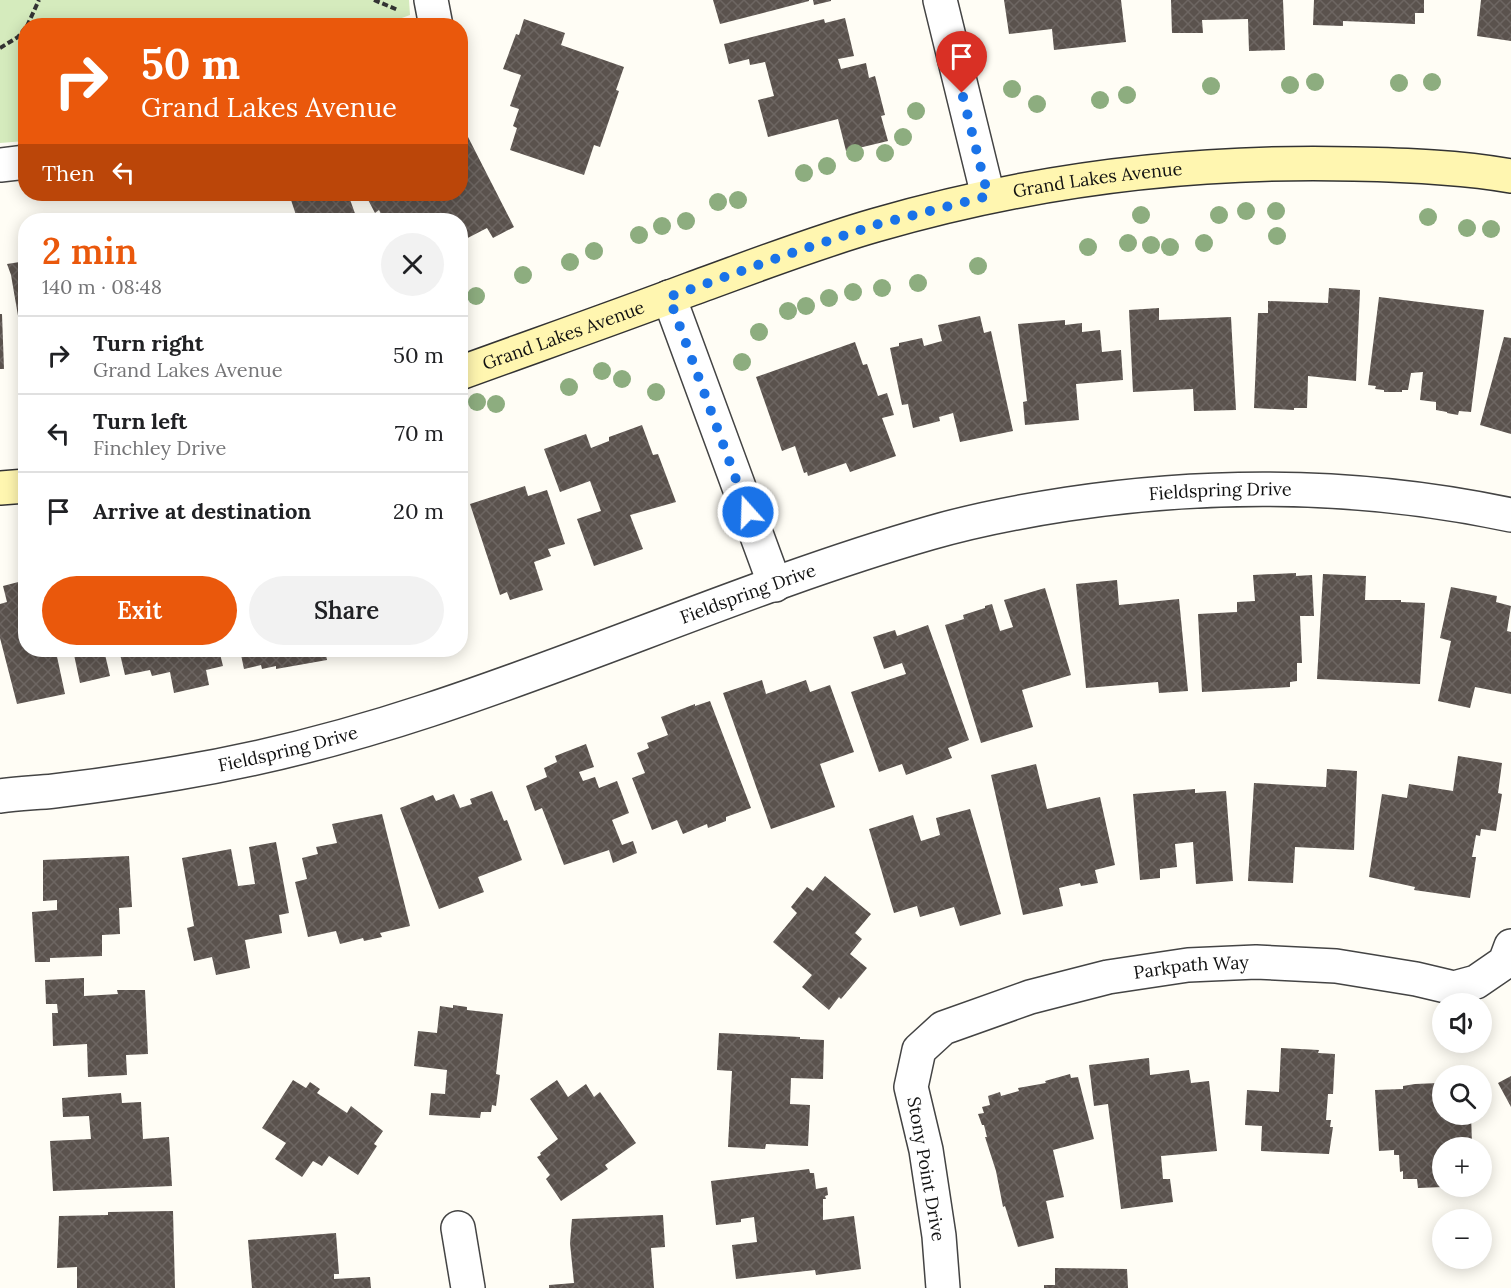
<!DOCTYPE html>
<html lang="en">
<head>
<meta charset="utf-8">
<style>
  body { margin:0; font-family:Lora,serif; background:#f2f2f2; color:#202124; height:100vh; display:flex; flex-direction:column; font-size:22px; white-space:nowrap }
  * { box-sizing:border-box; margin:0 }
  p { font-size:20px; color:#757577 }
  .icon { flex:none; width:33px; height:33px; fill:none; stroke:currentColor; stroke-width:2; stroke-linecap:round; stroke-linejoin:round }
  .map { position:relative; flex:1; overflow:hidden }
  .panel { position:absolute; left:18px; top:213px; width:450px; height:444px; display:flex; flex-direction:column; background:#fff; border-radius:24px; box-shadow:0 3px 15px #0003 }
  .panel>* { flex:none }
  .guide { position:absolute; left:18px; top:18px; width:450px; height:183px; border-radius:24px; box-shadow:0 3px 15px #0003; background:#ea580c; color:#fff; overflow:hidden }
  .controls { position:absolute; left:1432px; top:993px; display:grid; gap:12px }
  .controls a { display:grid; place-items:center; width:60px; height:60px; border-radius:50%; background:#fff; box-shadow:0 3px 15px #0003; font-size:30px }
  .pin { position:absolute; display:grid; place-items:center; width:51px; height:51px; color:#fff; margin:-62px -26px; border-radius:50% 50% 50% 0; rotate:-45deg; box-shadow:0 0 6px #0007 }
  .pin .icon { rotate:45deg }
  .me { position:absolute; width:66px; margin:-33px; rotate:340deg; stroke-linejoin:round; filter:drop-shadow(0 0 4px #0008) }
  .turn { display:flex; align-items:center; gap:21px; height:126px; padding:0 24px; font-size:27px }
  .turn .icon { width:78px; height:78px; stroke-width:2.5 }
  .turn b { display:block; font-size:42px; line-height:51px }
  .then { display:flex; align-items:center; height:57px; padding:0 24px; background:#0003; gap:12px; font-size:22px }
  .round { display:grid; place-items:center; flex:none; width:63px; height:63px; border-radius:32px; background:#f2f2f2 }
  .head { display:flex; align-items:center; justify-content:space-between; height:102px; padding:0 24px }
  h1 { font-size:36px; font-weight:600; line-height:45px; color:#ea580c }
  .cta { display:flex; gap:12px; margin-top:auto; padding:12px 24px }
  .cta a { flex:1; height:69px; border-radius:36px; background:#ea580c; color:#fff; font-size:24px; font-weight:600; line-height:69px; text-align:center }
  .cta a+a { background:#f2f2f2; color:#202124 }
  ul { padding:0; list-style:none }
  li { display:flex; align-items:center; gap:18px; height:78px; padding:0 24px; border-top:2px solid #e0e0e0 }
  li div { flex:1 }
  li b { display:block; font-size:22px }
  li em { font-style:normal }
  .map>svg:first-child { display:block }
  .park { fill:#d5ebbd }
  .building { fill:url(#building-cross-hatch) }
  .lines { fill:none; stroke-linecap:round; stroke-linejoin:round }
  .street-casing { stroke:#444; stroke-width:36 }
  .secondary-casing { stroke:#333; stroke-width:36 }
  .path { stroke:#333; stroke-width:4; stroke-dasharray:6 3; stroke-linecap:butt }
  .street { stroke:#fff; stroke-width:33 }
  .secondary { stroke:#fff6b0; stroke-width:33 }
  .tree { fill:#8dad7f }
  .route { stroke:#1a73e8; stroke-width:10; stroke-dasharray:0 18 }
  .labels { text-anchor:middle; stroke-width:6; stroke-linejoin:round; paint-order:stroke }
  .street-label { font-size:18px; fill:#111; stroke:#fff }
</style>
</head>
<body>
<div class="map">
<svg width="1511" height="1288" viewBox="0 0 1511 1288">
  <defs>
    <pattern id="building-cross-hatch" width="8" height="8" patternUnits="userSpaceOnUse" patternTransform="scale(1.5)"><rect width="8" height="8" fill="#5a524d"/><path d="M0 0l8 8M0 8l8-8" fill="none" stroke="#6d6662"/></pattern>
  </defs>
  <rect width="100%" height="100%" fill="#fffdf5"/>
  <path class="park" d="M0 0H409L410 15 380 26H26L25 141 0 143Z"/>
  <path class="building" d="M713 0H809V1L720 24Z
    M813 0H831V1L814 5Z
    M1004 0H1121L1126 42 1054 50 1052 29 1009 34Z
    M1171 0H1283L1285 50 1249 51 1248 19 1202 20 1203 33H1172Z
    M1314 0H1424V13H1415V24L1343 21V26L1313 25Z
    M1481 0H1511V41L1477 36Z
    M845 18 854 56 838 59 841 69 866 63 869 78 875 76 885 115 881 116 888 141 846 151 838 119 768 137 758 100 774 96 765 62 750 65 749 59 729 64 724 44 824 19 825 23Z
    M524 19 565 33 561 45 624 67 616 90 619 91 600 147 594 145 584 175 510 150 517 128 513 126 519 109 510 106 521 75 503 69 516 34 519 35Z
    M467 135 514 227 493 238 487 228 460 242V220H384L379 210 375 213 365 194H460V138Z
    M289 194H348L357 219 280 220 296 215Z
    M26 261V345H23L11 275 7 264Z
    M1329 288 1360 290 1356 381 1308 376 1307 408H1294V410L1254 408 1258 313H1268V301L1328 303Z
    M1379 297 1484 310 1471 412 1459 411 1458 415 1447 413V412L1436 410V402L1420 400 1423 372 1411 373 1408 390H1402V392H1384V390L1375 389 1376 386 1368 385Z
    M1159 308V320L1231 317 1236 410 1194 411 1193 389 1133 392 1129 310Z
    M0 314H2L4 369H0Z
    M980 316 984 333 991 331 1013 431 960 442 953 413 939 417 940 421 913 428 908 404 902 405 890 348 899 346V343L922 338 924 346 942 341 938 325Z
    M1065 320V325L1082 323V332L1100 330 1102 352 1121 350 1123 380 1076 384 1079 420 1025 425 1023 402 1027 401 1018 324Z
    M1504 337 1511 338V434L1480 425Z
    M855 342 863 365 867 364 878 396 887 393 894 415 882 418 896 456 850 472 846 463 808 476 807 472 804 473 795 446 782 451 756 377Z
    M642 425 653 455 658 454 676 502 630 515 643 549 594 566 577 519 601 511 590 481 560 492 544 449 586 434 591 448 609 441V437Z
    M525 486 528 496 547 490 565 544 548 549 551 556 534 562 543 590 510 600 507 592 500 595 470 504Z
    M1296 573V576L1312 575 1314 616H1300L1302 663H1297V681L1290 682V687L1202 692 1198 614 1237 612V602L1255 601 1253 575Z
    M1323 574 1366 576 1365 600H1401V602L1425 603 1420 684 1317 679Z
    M26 580V650H63L56 652 65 694 17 704 0 638V604L7 602 3 586Z
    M1117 580 1119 605 1179 599 1188 691 1159 693 1158 682 1086 688 1076 584Z
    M1451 587 1497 596 1496 602 1511 606 1507 631 1511 632V694L1475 687 1470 708 1438 701 1451 641 1440 638Z
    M1045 588 1071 675 1022 690 1033 727 981 743 945 625 964 619 963 615 985 608V606L992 604 1000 631 1013 627 1004 600Z
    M928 625 969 740 948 748 952 758 906 775 902 764 879 772 851 692 906 674 902 663 884 669 873 637 895 630 897 636Z
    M73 650H104L110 676 80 683Z
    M119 650H219L223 666 206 670 209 685 174 693 170 672 152 676 150 670 125 675Z
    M240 650H325L327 660 276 669V666L262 669 261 665 244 669Z
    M762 680 766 694 806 680 810 692 830 685 854 752 820 764 835 807 771 829 723 693Z
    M710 701 751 808 726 817V821L708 828 707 824 683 834 677 820 652 830 632 778 645 773 637 753 649 748 647 743 668 735 661 717 695 704V706Z
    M586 744 594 767 579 772 583 781 595 777 599 788 617 781 629 813 612 820 622 845 633 841 637 853 613 863 609 850 564 865 542 808 535 811 526 786 547 777 544 768 557 762 555 756Z
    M1458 756 1502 763 1498 793 1502 794 1496 831 1481 829 1480 836 1476 835 1472 857H1476L1470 898 1414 890 1415 887 1369 877 1382 794 1407 798 1409 784 1453 791Z
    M1036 764 1047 809 1100 797 1115 865 1095 870 1098 883 1081 886 1080 883 1059 888 1063 906 1023 915 991 775Z
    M1327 769 1357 771 1354 850 1295 847 1293 883 1248 881 1254 783 1326 787Z
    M1195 789V793L1226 791 1233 881 1196 884 1193 842 1175 844 1177 867 1160 869V878L1140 880 1133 794Z
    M492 791 504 821 507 820 522 860 478 877 484 892 439 909 400 808 433 795 436 801 454 794 460 808 472 804 470 799Z
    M970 809 1001 914 960 926 954 907 920 917 917 906 894 913 869 829 913 815 921 841 940 835 936 818Z
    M382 814 410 926 380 933 382 937 364 941 363 938 340 944 336 931 308 937 295 882 307 879 302 858 318 854 316 847 337 843 332 824Z
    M276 842 289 913 279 915 282 933 245 940 250 968 216 975 212 957 194 961 187 928 194 926 182 858 231 849 238 886 255 884 249 847Z
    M129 856 132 907 119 908 120 934 102 935V956L50 958V962H35L32 912 57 910V900L43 901V860Z
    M825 876 871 914 855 933 862 939 850 954 867 968 841 999 839 997 829 1010 802 987 812 975 773 942 797 913 791 907 807 887 813 891Z
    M84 978V996L118 994 117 990H145L148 1054 126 1055 127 1075 88 1077 87 1044 53 1046 52 1013H58L57 1004H46L45 980Z
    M453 1005 467 1007V1010L503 1014 496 1074 500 1075 496 1106 492 1105 491 1112H481L480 1118 429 1115 431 1093 445 1094 447 1070 414 1066 418 1031 437 1033 440 1006 453 1008Z
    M719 1033 800 1037V1039L824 1040 823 1079 791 1078 790 1104 810 1105 808 1146 766 1144 765 1149 728 1147 732 1071 717 1070Z
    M1281 1048 1319 1050 1318 1053 1335 1054 1333 1094H1328L1326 1120H1331L1330 1127H1333L1329 1154 1261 1151 1262 1126 1245 1125 1247 1090 1279 1092Z
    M1149 1058 1150 1075 1189 1070 1191 1083 1209 1081 1217 1151 1161 1156 1163 1179H1170L1173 1202 1121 1209 1108 1104 1094 1106 1089 1065Z
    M1070 1074 1071 1078 1078 1077 1094 1139 1053 1150 1064 1197 1046 1201 1054 1238 1018 1247 1005 1206 1003 1207 996 1171 985 1137H987L984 1125H982L978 1114 984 1113 982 1107 990 1105 988 1096 1000 1092 1001 1096 1019 1091 1018 1088 1046 1083 1045 1081Z
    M1511 1076V1107L1498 1083Z
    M293 1080 306 1088 310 1082 320 1089 317 1093 347 1113 351 1106 383 1131 374 1144 377 1146 358 1175 329 1156 322 1166 313 1161 302 1177 275 1159 286 1143 262 1128Z
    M557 1080 568 1097 586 1084 594 1097 600 1092 636 1143 605 1165 608 1169 561 1201 546 1179 550 1175 537 1157 541 1155 540 1153 558 1139 530 1099Z
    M1439 1083 1443 1085V1114H1471L1472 1144H1466V1148H1443V1187L1418 1188 1417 1179H1403V1171L1400 1172 1399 1155H1394V1150L1379 1151 1375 1090 1403 1089V1086L1415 1084Z
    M121 1093 122 1103 141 1102 143 1139 169 1137 172 1186 53 1191 50 1141 91 1139 89 1116 63 1117 62 1098Z
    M809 1169 810 1173H814L816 1189 827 1187 828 1195 825 1196 826 1199H823V1220L854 1216 861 1269 816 1275 815 1270 736 1279 732 1245 757 1242 754 1217 741 1219V1222L716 1225 711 1181Z
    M173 1211 175 1288H77V1267L57 1268 59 1216 108 1215V1212Z
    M663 1215 665 1247 651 1248 654 1288H549V1285L574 1283 570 1243 572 1219Z
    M336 1233 339 1274H334V1279L370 1277 371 1288H252L248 1240Z
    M1055 1268 1127 1269 1128 1288H1044V1285H1055Z"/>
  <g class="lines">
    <defs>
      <g id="street">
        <path d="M431 0 436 26"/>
        <path d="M940 0 988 196"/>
        <path d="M0 165 26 162"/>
        <path d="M669 297 775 585"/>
        <path id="s1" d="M0 796C18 793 36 793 54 791 96 786 137 780 178 773 263 759 347 737 429 710 597 655 760 582 930 533 975 520 1022 511 1068 504 1215 482 1365 484 1511 515"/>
        <path d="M458 1228 468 1288"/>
        <path id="s2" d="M943 1288 939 1236 926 1150 911 1087 919 1050 943 1028 1030 997 1108 977 1188 965 1256 962 1336 966 1416 979 1454 988 1476 982 1505 962 1511 946"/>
      </g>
      <g id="secondary">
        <path id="s3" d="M460 373C537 345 614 318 691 289 752 267 813 243 876 225 1031 180 1192 160 1354 164 1406 165 1460 167 1511 176"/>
        <path d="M0 488 26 486"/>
      </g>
    </defs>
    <use href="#street" class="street-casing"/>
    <use href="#secondary" class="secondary-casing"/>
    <path class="path" d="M374 0 398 10
      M27 26 39 0
      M0 48 18 37 26 27"/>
    <use href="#street" class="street"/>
    <use href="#secondary" class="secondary"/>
  </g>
  <g class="tree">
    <circle cx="1315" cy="82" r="9"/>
    <circle cx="1432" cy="82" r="9"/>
    <circle cx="1399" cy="83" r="9"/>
    <circle cx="1290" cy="85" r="9"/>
    <circle cx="1211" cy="86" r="9"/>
    <circle cx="1012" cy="89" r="9"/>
    <circle cx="1127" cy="95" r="9"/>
    <circle cx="1100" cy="100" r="9"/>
    <circle cx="1037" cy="104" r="9"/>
    <circle cx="916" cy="111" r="9"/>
    <circle cx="903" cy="137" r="9"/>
    <circle cx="855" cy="153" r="9"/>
    <circle cx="885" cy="153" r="9"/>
    <circle cx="827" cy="166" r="9"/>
    <circle cx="804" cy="173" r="9"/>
    <circle cx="738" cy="200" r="9"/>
    <circle cx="718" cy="202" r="9"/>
    <circle cx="1246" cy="211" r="9"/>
    <circle cx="1276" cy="211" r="9"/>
    <circle cx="1141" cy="215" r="9"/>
    <circle cx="1219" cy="215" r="9"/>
    <circle cx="1428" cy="217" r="9"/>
    <circle cx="686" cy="221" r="9"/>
    <circle cx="662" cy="226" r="9"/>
    <circle cx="1467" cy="228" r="9"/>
    <circle cx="1491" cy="229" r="9"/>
    <circle cx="639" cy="235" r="9"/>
    <circle cx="1277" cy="236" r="9"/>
    <circle cx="1128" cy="243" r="9"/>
    <circle cx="1204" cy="243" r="9"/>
    <circle cx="1151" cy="245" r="9"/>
    <circle cx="1088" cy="247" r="9"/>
    <circle cx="1170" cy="247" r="9"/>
    <circle cx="594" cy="251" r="9"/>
    <circle cx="570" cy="262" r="9"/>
    <circle cx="978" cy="266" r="9"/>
    <circle cx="523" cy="275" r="9"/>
    <circle cx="918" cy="283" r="9"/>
    <circle cx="882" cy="288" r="9"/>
    <circle cx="853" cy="292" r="9"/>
    <circle cx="476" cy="296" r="9"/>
    <circle cx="829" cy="298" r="9"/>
    <circle cx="806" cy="306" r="9"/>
    <circle cx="788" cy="311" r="9"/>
    <circle cx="759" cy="332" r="9"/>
    <circle cx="742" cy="362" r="9"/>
    <circle cx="602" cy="371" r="9"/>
    <circle cx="622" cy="379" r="9"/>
    <circle cx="569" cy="387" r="9"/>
    <circle cx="656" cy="392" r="9"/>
    <circle cx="477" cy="402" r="9"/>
    <circle cx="496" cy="404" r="9"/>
  </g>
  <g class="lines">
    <path class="route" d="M748 512 669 297 783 256 875 225 988 196 962 93"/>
  </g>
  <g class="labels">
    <g class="street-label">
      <text dy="6" stroke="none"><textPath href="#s3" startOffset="668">Grand Lakes Avenue</textPath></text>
      <text dy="6" stroke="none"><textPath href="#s3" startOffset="110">Grand Lakes Avenue</textPath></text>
      <text dy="6" stroke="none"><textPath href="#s1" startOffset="1264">Fieldspring Drive</textPath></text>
      <text dy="6" stroke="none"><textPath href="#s1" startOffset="778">Fieldspring Drive</textPath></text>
      <text dy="6" stroke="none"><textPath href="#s1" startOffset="292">Fieldspring Drive</textPath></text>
      <text dy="6" stroke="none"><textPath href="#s2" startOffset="531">Parkpath Way</textPath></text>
      <text transform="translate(926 1169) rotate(80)" y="6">Stony Point Drive</text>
    </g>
  </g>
</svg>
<div class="controls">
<a><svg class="icon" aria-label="sound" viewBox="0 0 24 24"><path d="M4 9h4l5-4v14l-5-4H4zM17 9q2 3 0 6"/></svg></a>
<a><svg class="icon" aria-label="search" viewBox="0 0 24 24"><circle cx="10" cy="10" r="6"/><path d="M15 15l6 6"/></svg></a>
<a>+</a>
<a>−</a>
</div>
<div class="pin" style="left:962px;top:93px;background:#d93025"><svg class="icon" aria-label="arrive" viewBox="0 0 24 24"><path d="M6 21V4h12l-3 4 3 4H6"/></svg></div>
<svg class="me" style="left:748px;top:512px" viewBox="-20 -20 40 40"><circle r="17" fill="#1a73e8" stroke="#fff" stroke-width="3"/><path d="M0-11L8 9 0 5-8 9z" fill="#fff"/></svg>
<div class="guide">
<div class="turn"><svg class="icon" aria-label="right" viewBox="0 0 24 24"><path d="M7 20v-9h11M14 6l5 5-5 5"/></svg><div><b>50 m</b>Grand Lakes Avenue</div></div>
<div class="then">Then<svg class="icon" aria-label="left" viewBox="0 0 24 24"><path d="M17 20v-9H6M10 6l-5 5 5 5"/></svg></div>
</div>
<section class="panel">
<div class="head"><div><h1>2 min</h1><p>140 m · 08:48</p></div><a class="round"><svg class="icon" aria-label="close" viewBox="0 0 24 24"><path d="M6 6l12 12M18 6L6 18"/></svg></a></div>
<ul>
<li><svg class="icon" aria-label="right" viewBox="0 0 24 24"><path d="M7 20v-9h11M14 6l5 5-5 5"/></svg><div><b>Turn right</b><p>Grand Lakes Avenue</p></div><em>50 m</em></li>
<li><svg class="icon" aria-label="left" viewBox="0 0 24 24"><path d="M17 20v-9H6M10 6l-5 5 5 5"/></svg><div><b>Turn left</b><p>Finchley Drive</p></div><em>70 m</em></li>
<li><svg class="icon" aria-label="arrive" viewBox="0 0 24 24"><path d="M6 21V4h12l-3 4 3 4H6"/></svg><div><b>Arrive at destination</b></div><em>20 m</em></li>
</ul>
<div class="cta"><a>Exit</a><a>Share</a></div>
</section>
</div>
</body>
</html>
